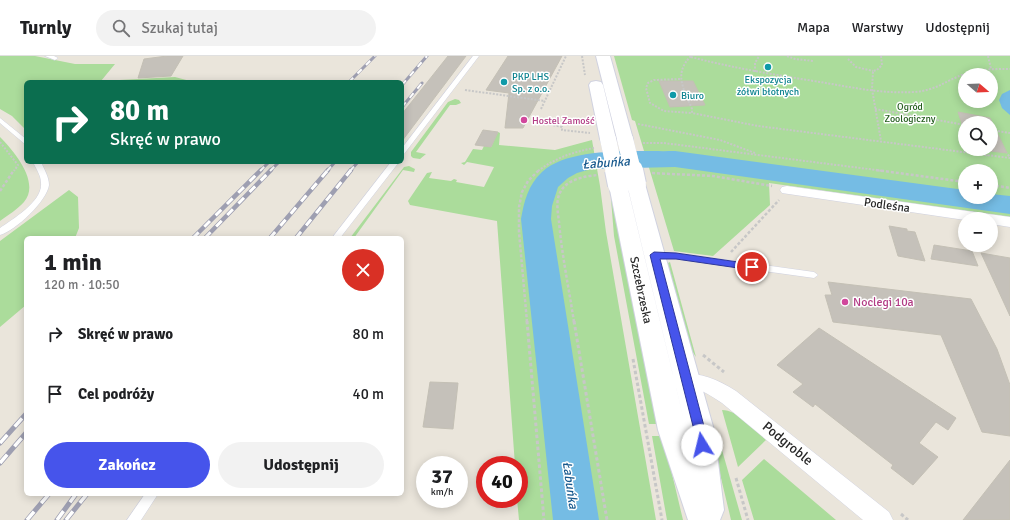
<!DOCTYPE html>
<html lang="pl">
<head>
<meta charset="utf-8">
<style>
  body { margin:0; font-family:Signika,sans-serif; background:#f2f2f2; color:#202124; height:100vh; display:flex; flex-direction:column; font-size:15px; white-space:nowrap }
  * { box-sizing:border-box; margin:0 }
  p { font-size:13px; color:#757577 }
  .icon { flex:none; width:22px; height:22px; fill:none; stroke:currentColor; stroke-width:2; stroke-linecap:round; stroke-linejoin:round }
  .map { position:relative; flex:1; overflow:hidden }
  .panel { position:absolute; left:24px; top:180px; width:380px; height:260px; display:flex; flex-direction:column; background:#fff; border-radius:6px; box-shadow:0 2px 10px #0003 }
  .panel>* { flex:none }
  .top-card { position:absolute; left:24px; top:24px; width:380px; height:84px; border-radius:6px; box-shadow:0 2px 10px #0003; background:#0b6e4f; color:#fff; overflow:hidden }
  .needle { width:26px; rotate:109deg }
  .controls { position:absolute; left:958px; top:12px; display:grid; gap:8px }
  .controls a { display:grid; place-items:center; width:40px; height:40px; border-radius:50%; background:#fff; box-shadow:0 2px 10px #0003; font-size:20px }
  .speed { position:absolute; left:416px; top:400px; display:flex; gap:8px; font-size:20px; font-weight:700; text-align:center }
  .speed>* { display:grid; place-content:center; width:52px; height:52px; border-radius:50%; background:#fff; box-shadow:0 2px 10px #0003; line-height:1 }
  .speed small { font-size:10px; font-weight:400 }
  .speed .limit { border:6px solid #d22; background:#fff; color:#111 }
  .pin { position:absolute; display:grid; place-items:center; width:34px; height:34px; color:#fff; margin:-17px; border:2px solid #fff; border-radius:50%; box-shadow:0 1px 4px #0007 }
  .me { position:absolute; width:44px; margin:-22px; rotate:351deg; stroke-linejoin:round; filter:drop-shadow(0 0 3px #0008) }
  .turn { display:flex; align-items:center; gap:14px; height:84px; padding:0 20px; font-size:18px }
  .turn .icon { width:52px; height:52px; stroke-width:2.5 }
  .turn b { display:block; font-size:28px; line-height:34px }
  .round { display:grid; place-items:center; flex:none; width:42px; height:42px; border-radius:21px; background:#f2f2f2 }
  .overview { display:flex; align-items:center; justify-content:space-between; height:68px; padding:0 20px }
  h1 { font-size:24px; font-weight:700; line-height:30px }
  .button { display:flex; gap:8px; margin-top:auto; padding:8px 20px }
  .button a { flex:1; height:46px; border-radius:24px; background:#4654eb; color:#fff; font-size:16px; font-weight:700; line-height:46px; text-align:center }
  .button a+a { background:#f2f2f2; color:#202124 }
  ul { padding:0; list-style:none }
  li { display:flex; align-items:center; gap:12px; height:60px; padding:0 20px }
  li div { flex:1 }
  li b { display:block; font-size:15px }
  li em { font-style:normal }
  header { display:flex; align-items:center; gap:24px; box-sizing:border-box; height:56px; padding:0 20px; background:#fff; border-bottom:1px solid #e0e0e0 }
  header strong { font-size:19px }
  nav { display:flex; gap:22px; margin-inline-start:auto; font-size:14px }
  .search { width:280px; height:36px; background:#f2f2f2; display:flex; align-items:center; gap:10px; box-sizing:border-box; padding:0 14px; border-radius:22px; color:#757577; font-size:15px }
  .map>svg:first-child { display:block }
  .green { fill:#abdc9b; fill-rule:evenodd }
  .water { fill:#75bce4 }
  .lines { fill:none; stroke-linecap:round; stroke-linejoin:round }
  .river { fill:#75bce4; fill-rule:evenodd }
  .building { fill:#c5c1ba; stroke:#c4c0b5 }
  .service-casing { stroke:#d0d2e0; stroke-width:1 }
  .minor-casing { stroke:#d0d2e0; stroke-width:1 }
  .tertiary-casing { stroke:#d0d2e0; stroke-width:2 }
  .path-far2 { stroke:#c7c7c7; stroke-width:2; stroke-dasharray:2 1.5; stroke-linecap:butt }
  .path-far1 { stroke:#c7c7c7; stroke-width:2.5; stroke-dasharray:3 2; stroke-linecap:butt }
  .path { stroke:#c7c7c7; stroke-width:3; stroke-dasharray:3.5 2.5; stroke-linecap:butt }
  .service { fill:#fff; fill-rule:evenodd }
  .minor { fill:#fff; fill-rule:evenodd }
  .tertiary { fill:#fff; fill-rule:evenodd }
  .rail-far2-casing { stroke:#9e9fb1; stroke-width:3 }
  .rail-far1-casing { stroke:#9e9fb1; stroke-width:4.5 }
  .rail-casing { stroke:#9e9fb1; stroke-width:5 }
  .rail-far2 { stroke:#fff; stroke-width:2; stroke-dasharray:6; stroke-linecap:butt }
  .rail-far1 { stroke:#fff; stroke-width:3; stroke-dasharray:8; stroke-linecap:butt }
  .rail { stroke:#fff; stroke-width:3.5; stroke-dasharray:11; stroke-linecap:butt }
  .tertiary-bridge-far1-casing { stroke:#d0d2e0; stroke-width:16; stroke-linecap:butt }
  .tertiary-bridge-casing { stroke:#d0d2e0; stroke-width:22; stroke-linecap:butt }
  .tertiary-bridge-far1 { stroke:#fff; stroke-width:16 }
  .tertiary-bridge { stroke:#fff; stroke-width:20 }
  .route { fill:#4654eb; stroke:#2e3799 }
  .culture-dot { fill:#0f9aa8; stroke:#fff; stroke-width:1.5 }
  .hotel-dot { fill:#d1479c; stroke:#fff; stroke-width:1.5 }
  .labels { text-anchor:middle; stroke-width:3; stroke-linejoin:round; paint-order:stroke }
  .far-culture-label { font-size:10px; fill:#0d838f; stroke:#fff; text-anchor:start }
  .far-park-label { font-size:10px; fill:#255f1f; stroke:#fff }
  .far-hotel-label { font-size:10px; fill:#b23c85; stroke:#fff; text-anchor:start }
  .street-label { font-size:12px; fill:#282828; stroke:#fff }
  .hotel-label { font-size:12px; fill:#b23c85; stroke:#fff; text-anchor:start }
  .water-label { font-size:13px; font-style:italic; fill:#17598d; stroke:#fff }
  .near-street-label { font-size:14px; fill:#282828; stroke:#fff }
</style>
</head>
<body>
<header>
<strong>Turnly</strong>
<div class="search"><svg class="icon" aria-label="search" viewBox="0 0 24 24"><circle cx="10" cy="10" r="6"/><path d="M15 15l6 6"/></svg>Szukaj tutaj</div>
<nav><a>Mapa</a><a>Warstwy</a><a>Udostępnij</a></nav>
</header>
<div class="map">
<svg width="1010" height="464" viewBox="0 0 1010 464">
  <rect width="100%" height="100%" fill="#eae5db"/>
  <path class="green" d="M0 0H35L75 8H115L101 25 175 21 190 25 26 26V74L12 60 0 53Z
    M614 0H1010V161L769 127 770 149 713 200 674 195 635 65 632 64ZM965 19H991V45H965ZM965 67H991V93H965ZM965 115H991V141H965Z
    M455 43 459 44 461 47 456 49H450L416 96 426 98 420 103 413 102 411 100V96L448 46Z
    M498 76 500 77 499 89 555 94 592 84 600 130 606 176 656 464H519L517 443H519V409H515L497 165 410 149 408 145 427 117 432 116 429 122 451 125 454 123 457 124 456 126 484 131 494 111 467 106 464 109 461 107 465 106 473 93 482 94 484 90 491 91Z
    M0 81C13 94 41 126 24 146 18 153 8 159 0 165Z
    M409 110 415 113 414 116 403 114 354 182H350L404 111Z
    M69 134 78 141 79 172 75 182H26V249L0 271V185Z
    M611 143H613L660 368H649L614 180Z
    M670 206 696 301 692 295 666 208Z
    M722 354C738 354 754 373 766 384L738 411Z
    M652 380H663L683 464H667Z
    M711 380H718L742 464H731Z
    M764 403 836 464H754L742 424Z"/>
  <path class="water" d="M1010 34V59L1002 52 999 44 1002 38Z"/>
  <g class="lines">
    <path class="river" d="M675 95 965 134V141H991V138L1010 140V158L675 111 591 113 577 117 568 122 558 131 552 150 551 163 599 464H553L521 163C524 146 528 129 542 116 570 90 638 96 675 95Z"/>
  </g>
  <path class="building" d="M167 0H183L171 20 138 22 144 3Z
    M448 0H466L402 85V58Z
    M508 0H562L523 72H505L509 37 486 34Z
    M659 25H693L705 49 670 51Z
    M958 56 990 62 1007 97 990 95 989 93H991V67H965V77Z
    M483 74 498 76 491 91 475 89Z
    M889 170 907 173V175L915 176 925 205 898 200Z
    M934 189 972 195 978 210 931 203Z
    M981 197 1010 202V260Z
    M828 226 971 243 997 293 1010 329V380L982 376 941 279 833 266 825 239H832Z
    M819 272 956 362 948 374 936 366 919 387 938 401 913 429 891 412 893 409 815 348 813 351 793 336 803 328 777 309Z
    M430 326 458 327 453 373 423 371Z
    M1010 404V464H963Z"/>
  <g class="lines">
    <defs>
      <path id="service" d="M45 0H54L58 2 55 4Z
        M473 0H479L404 98 402 99V92Z
        M0 62 26 83V89L0 67Z
        M33 106H41C44 113 49 121 49 129 47 145 15 175 0 179V172C13 163 43 145 41 127 41 119 36 113 33 106Z
        M391 106H399L340 182H332Z
        M653 196 676 197 814 216 818 219 814 222 676 203 650 201 649 199Z
        M145 438H158L141 464H127Z"/>
      <path id="minor" d="M787 130 1010 161V171L991 168V163H965V164L782 137 780 134 782 131Z
        M679 317C702 317 717 323 736 335L889 456 893 464H863L722 347C714 342 705 335 695 333 687 332 680 334 672 331L669 325 672 319Z"/>
      <path id="tertiary" d="M596 0H610L633 83 631 87 625 88 619 87 617 83Z
        M596 25 601 26 603 29 616 83 614 87 608 88 602 87 600 83 589 29 591 26Z
        M618 123 624 125 627 129 687 377 627 128 630 124 636 123 642 124 645 128 714 374 724 454 720 464H688L658 374 609 129 612 125Z"/>
    </defs>
    <use href="#service" class="service-casing"/>
    <use href="#minor" class="minor-casing"/>
    <use href="#tertiary" class="tertiary-casing"/>
    <path class="path-far2" d="M582 0 585 19
      M691 0C673 18 684 33 692 53V57L758 70 1010 102 1007 97
      M787 0 795 3 813 5
      M881 0 882 9 877 14 873 15 872 33 881 85
      M988 0 991 13
      M691 1C733 12 776 19 820 26 850 31 882 38 914 36 938 34 944 25 965 18 979 13 995 13 1010 13
      M848 3 856 11 873 15
      M755 16V7L759 0
      M680 23 654 24 648 27 646 32 650 47 664 55 692 57
      M465 34 545 45
      M541 53 566 0
      M875 53 965 69
      M543 67 562 71V74L590 77
      M638 68 720 84 755 97
      M991 74 1010 77
      M0 86 18 109 14 115
      M643 87H664L884 115
      M984 93 987 100
      M538 115C555 102 573 96 594 92"/>
    <path class="path-far1" d="M876 114 965 126
      M652 117 713 120 772 130
      M991 129 1010 132
      M0 135 14 114
      M731 196 779 144
      M527 266 519 176V151L522 136 528 125 539 114
      M574 266C569 233 562 200 559 166 558 158 556 147 559 139 564 124 584 120 598 119"/>
    <path class="path" d="M527 265 544 464
      M574 265 607 464
      M703 299 724 316
      M633 303 662 464
      M736 422 748 464
      M901 458 908 464"/>
    <use href="#service" class="service"/>
    <use href="#minor" class="minor"/>
    <use href="#tertiary" class="tertiary"/>
    <defs>
      <path id="rail-far2" d="M349 26 375 0
        M402 29 427 0
        M402 51 422 27
        M260 115 269 106
        M270 115 279 106
        M327 115 335 106
        M350 115 358 106"/>
      <path id="rail-far1" d="M193 182 261 114
        M205 182 271 114
        M270 182 328 114
        M296 182 351 114"/>
      <path id="rail" d="M0 387 26 358
        M0 407 26 377
        M27 464 49 438
        M57 464 76 438
        M66 464 87 438"/>
    </defs>
    <use href="#rail-far2" class="rail-far2-casing"/>
    <use href="#rail-far1" class="rail-far1-casing"/>
    <use href="#rail" class="rail-casing"/>
    <use href="#rail-far2" class="rail-far2"/>
    <use href="#rail-far1" class="rail-far1"/>
    <use href="#rail" class="rail"/>
    <defs>
      <path id="tertiary-bridge-far1" d="M608 83 615 115
        M625 83 633 115"/>
      <path id="tertiary-bridge" d="M615 114 618 129
        M633 114 636 128"/>
    </defs>
    <use href="#tertiary-bridge-far1" class="tertiary-bridge-far1-casing"/>
    <use href="#tertiary-bridge" class="tertiary-bridge-casing"/>
    <use href="#tertiary-bridge-far1" class="tertiary-bridge-far1"/>
    <use href="#tertiary-bridge" class="tertiary-bridge"/>
  </g>
  <path class="route" d="M654 196 676 197 752 208 757 211 752 214 676 203H660L705 374 707 389 706 393 702 394 697 393 694 374 650 199Z"/>
  <g class="culture-dot">
    <circle cx="768" cy="11" r="4"/>
    <circle cx="504" cy="26" r="4"/>
    <circle cx="673" cy="39" r="4"/>
  </g>
  <g class="hotel-dot">
    <circle cx="524" cy="64" r="4"/>
    <circle cx="845" cy="246" r="4"/>
  </g>
  <g class="labels">
    <g class="far-culture-label">
      <text x="512" y="24">PKP LHS<tspan x="512" dy="12">Sp. z o.o.</tspan></text>
      <text x="768" y="27" text-anchor="middle">Ekspozycja<tspan x="768" dy="12">żółwi błotnych</tspan></text>
      <text x="681" y="43">Biuro</text>
    </g>
    <g class="far-park-label">
      <text x="910" y="54">Ogród<tspan x="910" dy="12">Zoologiczny</tspan></text>
    </g>
    <g class="far-hotel-label">
      <text x="532" y="68">Hostel Zamość</text>
    </g>
    <g class="street-label">
      <text transform="translate(887 149) rotate(8)" y="4">Podleśna</text>
      <text transform="translate(641 234) rotate(78)" y="4">Szczebrzeska</text>
    </g>
    <g class="hotel-label">
      <text x="853" y="250">Noclegi 10a</text>
    </g>
    <g class="water-label">
      <text transform="translate(606 106) rotate(-4)" y="5">Łabuńka</text>
      <text transform="translate(571 429) rotate(82)" y="5">Łabuńka</text>
    </g>
    <g class="near-street-label">
      <text transform="translate(788 387) rotate(39)" y="5">Podgroble</text>
    </g>
  </g>
</svg>
<div class="controls">
<a><svg class="needle" viewBox="-14 -14 28 28"><path d="M0-13l5 13h-10z" fill="#e53935"/><path d="M0 13l5-13h-10z" fill="#757577"/></svg></a>
<a><svg class="icon" aria-label="search" viewBox="0 0 24 24"><circle cx="10" cy="10" r="6"/><path d="M15 15l6 6"/></svg></a>
<a>+</a>
<a>−</a>
</div>
<div class="speed"><div>37<small>km/h</small></div><div class="limit">40</div></div>
<div class="pin" style="left:752px;top:211px;background:#d93025"><svg class="icon" aria-label="arrive" viewBox="0 0 24 24"><path d="M6 21V4h12l-3 4 3 4H6"/></svg></div>
<svg class="me" style="left:702px;top:389px" viewBox="-20 -20 40 40"><circle r="19" fill="#fff"/><path d="M0-13L10 11 0 6-10 11z" fill="#4654eb"/></svg>
<div class="top-card">
<div class="turn"><svg class="icon" aria-label="right" viewBox="0 0 24 24"><path d="M7 20v-9h11M14 6l5 5-5 5"/></svg><div><b>80 m</b>Skręć w prawo</div></div>
</div>
<section class="panel">
<div class="overview"><div><h1>1 min</h1><p>120 m · 10:50</p></div><a class="round" style="background:#d93025;color:#fff"><svg class="icon" aria-label="close" viewBox="0 0 24 24"><path d="M6 6l12 12M18 6L6 18"/></svg></a></div>
<ul>
<li><svg class="icon" aria-label="right" viewBox="0 0 24 24"><path d="M7 20v-9h11M14 6l5 5-5 5"/></svg><div><b>Skręć w prawo</b></div><em>80 m</em></li>
<li><svg class="icon" aria-label="arrive" viewBox="0 0 24 24"><path d="M6 21V4h12l-3 4 3 4H6"/></svg><div><b>Cel podróży</b></div><em>40 m</em></li>
</ul>
<div class="button"><a>Zakończ</a><a>Udostępnij</a></div>
</section>
</div>
</body>
</html>
